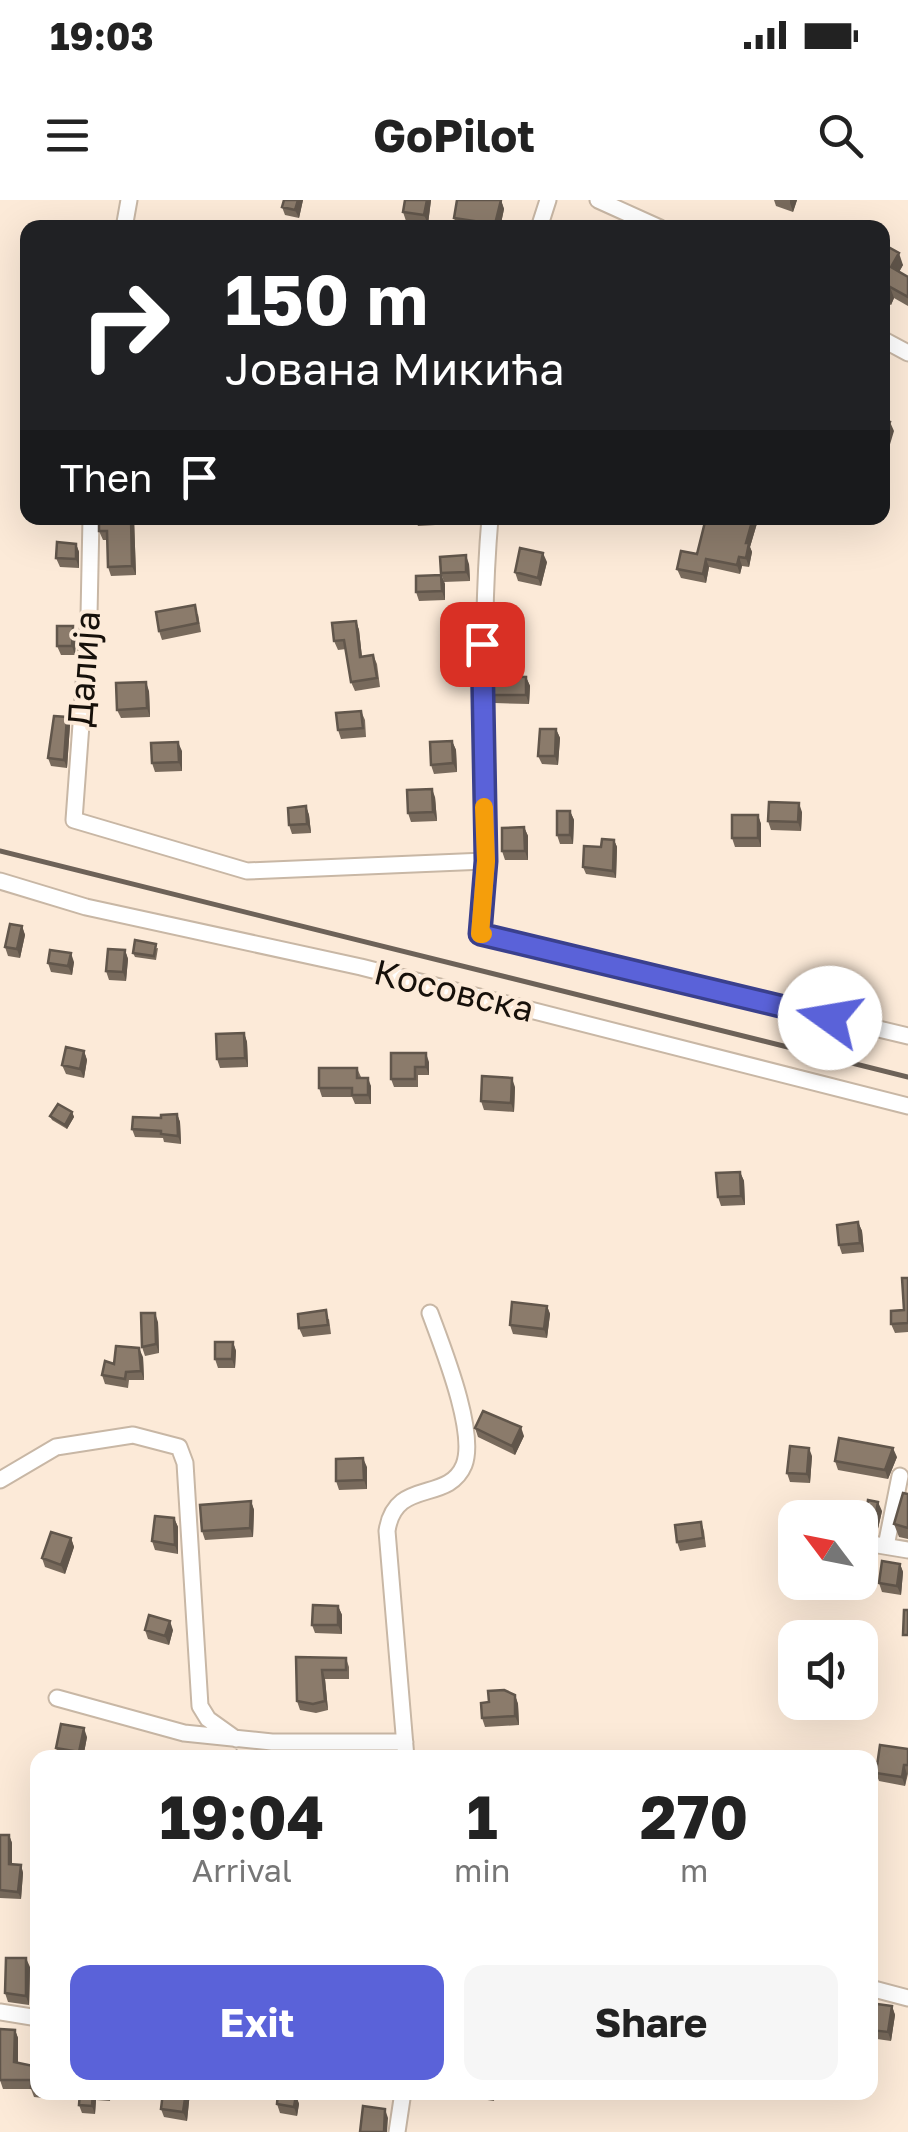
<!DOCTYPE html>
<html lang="en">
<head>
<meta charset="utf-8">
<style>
  body { margin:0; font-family:"Golos Text",sans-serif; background:#f6f6f6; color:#222; height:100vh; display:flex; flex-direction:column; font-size:38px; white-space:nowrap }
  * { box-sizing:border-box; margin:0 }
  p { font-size:32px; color:#767676 }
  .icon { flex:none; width:55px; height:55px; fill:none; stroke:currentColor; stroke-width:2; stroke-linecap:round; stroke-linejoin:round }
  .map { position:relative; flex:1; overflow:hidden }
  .side { position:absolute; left:30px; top:1550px; width:848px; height:350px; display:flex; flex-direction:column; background:#fff; border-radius:20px; box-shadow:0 10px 40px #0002 }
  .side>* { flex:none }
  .banner { position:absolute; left:20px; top:20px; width:870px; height:305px; border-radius:20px; box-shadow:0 10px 40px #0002; background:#202124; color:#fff; overflow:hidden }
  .needle { width:65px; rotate:302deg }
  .buttons { position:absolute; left:778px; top:1300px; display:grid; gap:20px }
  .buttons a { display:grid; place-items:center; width:100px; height:100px; border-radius:20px; background:#fff; box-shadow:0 10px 40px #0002; font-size:50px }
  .pin { position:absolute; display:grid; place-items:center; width:85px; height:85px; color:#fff; margin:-42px; border-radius:20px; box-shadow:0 5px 15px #0006 }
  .me { position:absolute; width:110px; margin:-55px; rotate:283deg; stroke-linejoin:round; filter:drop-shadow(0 0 8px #0008) }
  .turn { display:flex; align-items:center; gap:35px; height:210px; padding:0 40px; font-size:45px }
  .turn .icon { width:130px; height:130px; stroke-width:2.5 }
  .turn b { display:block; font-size:70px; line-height:85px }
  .then { display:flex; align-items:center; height:95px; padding:0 40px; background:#0003; gap:20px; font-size:38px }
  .eta { display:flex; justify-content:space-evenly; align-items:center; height:170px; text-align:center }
  .eta b { font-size:60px; font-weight:700; line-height:70px }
  .primary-button { display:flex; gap:20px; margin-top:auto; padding:20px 40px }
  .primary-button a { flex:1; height:115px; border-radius:20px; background:#5a62d9; color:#fff; font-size:40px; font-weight:700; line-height:115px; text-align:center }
  .primary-button a+a { background:#f6f6f6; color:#222 }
  .status { display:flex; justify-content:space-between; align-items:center; height:70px; padding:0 50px; background:#fff; direction:ltr }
  .status svg { height:28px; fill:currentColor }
  header { display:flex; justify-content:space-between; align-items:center; height:130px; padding:0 40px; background:#fff; font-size:45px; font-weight:700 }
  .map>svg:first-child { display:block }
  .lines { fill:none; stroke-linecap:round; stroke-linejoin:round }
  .minor-casing { stroke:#c8b7a5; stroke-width:19 }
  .minor { stroke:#fff; stroke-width:15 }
  .rail { stroke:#6d6258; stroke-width:5 }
  .wall { fill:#786a5c }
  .shaded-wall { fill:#61564b }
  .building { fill:#8b7b6b; stroke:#61564b; stroke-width:2.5 }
  .route-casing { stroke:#3a408d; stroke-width:25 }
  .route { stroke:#5a62d9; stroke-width:18 }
  .slow { stroke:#f59e0b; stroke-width:18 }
  .labels { text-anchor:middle; stroke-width:8; stroke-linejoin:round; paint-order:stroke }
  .street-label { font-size:35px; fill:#16100a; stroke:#fcead8 }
</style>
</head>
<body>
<div class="status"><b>19:03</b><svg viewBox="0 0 49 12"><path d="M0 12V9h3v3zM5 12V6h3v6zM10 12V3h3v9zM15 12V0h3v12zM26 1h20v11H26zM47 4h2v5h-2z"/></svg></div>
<header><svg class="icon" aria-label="menu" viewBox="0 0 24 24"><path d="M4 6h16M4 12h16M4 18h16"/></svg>GoPilot<svg class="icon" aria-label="search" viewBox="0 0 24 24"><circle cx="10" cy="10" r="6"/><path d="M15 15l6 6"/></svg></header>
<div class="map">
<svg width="908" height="1932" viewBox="0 0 908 1932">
  <rect width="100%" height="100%" fill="#fcead8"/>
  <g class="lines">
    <defs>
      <path id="minor" d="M598 0 660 28
        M124 28 129 0
        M539 28 548 0
        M882 139 908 153
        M91 318 89 415 74 620 247 671 485 661
        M490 318C478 456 490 595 480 734L908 836
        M0 681 86 707 361 767 908 906
        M0 1280 56 1247 133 1235 179 1247 185 1263 200 1506 208 1519 236 1539
        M860 1342 908 1350
        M886 1346 900 1276
        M57 1498 184 1533 272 1542H405
        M406 1558 387 1331C395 1277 448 1304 464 1265 477 1232 442 1146 430 1113
        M870 1788 908 1798
        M0 1812 38 1818
        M397 1932 403 1892"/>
    </defs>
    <use href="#minor" class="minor-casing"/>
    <use href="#minor" class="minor"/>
    <path class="rail" d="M0 651 908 877"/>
  </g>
  <path class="wall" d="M284 0H303L299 18 285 15 282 7Z
    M405 0H431L428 24 406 21 403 12Z
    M501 0 504 9 500 28 457 26 454 18Z
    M774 0H797L793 12 776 6Z
    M882 45 903 65 899 72 908 77V106L894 98 891 105 882 100Z
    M134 318 136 375 111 376 108 367 107 340H103L99 331Z
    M414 318H461H453V324L418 326Z
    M706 318H757L758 320 750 347 752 352 749 367 742 366 740 374 709 367 706 383 681 378 677 369 697 354Z
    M76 344 79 352V368L60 367 56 358Z
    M547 362 541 386 518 381 515 372Z
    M469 364 470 381 444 382 441 373Z
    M441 375 445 384V400L419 401 416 392Z
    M198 414 201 432 162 440 159 431Z
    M356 421 359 430 362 457 373 455 377 464 380 487 355 491 351 482 346 449 338 450 334 441Z
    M76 435 75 455H61L57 446Z
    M526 477 530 486 529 504 495 503 492 495Z
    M149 491 150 517 121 518 117 510Z
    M361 511 365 520 366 537 341 539 338 530Z
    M67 517 70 525 67 568 51 566 48 558Z
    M556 529 560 538 558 565 542 564 538 556Z
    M452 541 456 550 457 572 434 574 431 565Z
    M182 551V571L155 572 152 563Z
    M435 597 437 621 411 622 408 613Z
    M306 606 309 615 311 633 292 634 289 625Z
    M570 611 574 620 573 644H560L557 635Z
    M802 612 801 631 771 630 768 621Z
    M758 615 761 624V647H735L732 638Z
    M524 627 528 636V660H505L502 651Z
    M614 640 617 647 616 678 586 674 583 667 601 647Z
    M22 726 25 735 20 758 8 756 5 747Z
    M158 748 156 760 135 757 133 753Z
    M125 750 128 759 126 781 109 780 106 771Z
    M74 762 72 775 51 772 48 763Z
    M244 833 247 842 248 867 220 868 217 859Z
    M84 851 87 860 84 878 66 874 62 865Z
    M391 853 429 862V875H418V887H394L391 879Z
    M357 868 361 877 371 886V904H355L352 897H322L319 888Z
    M515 887 514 912 484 910 481 901Z
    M72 912 74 917 67 929 52 920 50 916Z
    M177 914 180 922 181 944 164 942 163 938 135 937 132 929 161 918Z
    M740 972 744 981 745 1005 721 1006 718 997Z
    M858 1022 862 1031 864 1052 842 1054 839 1045Z
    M908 1078V1132L895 1133 891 1124 904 1110Z
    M547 1106 550 1114 547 1138 513 1134 510 1125Z
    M329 1119 331 1134 303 1137 299 1128Z
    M158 1122 159 1153 145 1156 142 1147Z
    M233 1142 236 1151 235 1168H218L215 1159Z
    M143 1157 144 1180H129L128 1188 105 1184 102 1175 114 1164Z
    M475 1228 524 1236 515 1255 478 1237Z
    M812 1256 810 1283 790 1282 787 1273Z
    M897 1257 888 1279 838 1270 835 1261Z
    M367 1267V1289L339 1290 336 1281Z
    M908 1294V1339L899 1337 894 1324Z
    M251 1301 254 1310 253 1337 205 1340 202 1331Z
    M867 1309 882 1311 877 1333 860 1332V1318L859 1316Z
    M174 1318 178 1327V1354L155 1350 152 1341Z
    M701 1322 704 1331 706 1347 680 1351 677 1342Z
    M71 1338 74 1347 65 1374 45 1367 42 1358Z
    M900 1364 903 1372 901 1395 882 1392 879 1383Z
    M338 1406 342 1415V1434L315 1433 312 1425Z
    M145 1430H173L169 1445 148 1439Z
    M296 1457 346 1458 349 1467V1479H325L328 1510 316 1513 300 1510 297 1501Z
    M515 1495 518 1504 519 1525 485 1527 482 1518Z
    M87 1537 83 1558 59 1556 56 1548Z
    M908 1549V1574L905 1586 879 1581 876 1573Z
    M0 1635H9L12 1643V1664L21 1665 23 1673 21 1699 0 1698Z
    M30 1767 29 1805 8 1802 5 1793Z
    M870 1803 892 1806 895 1815 891 1841 870 1838Z
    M15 1830 18 1838V1863L38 1867V1892H53L52 1899 34 1897 31 1889H3L0 1880Z
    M80 1892H111L110 1901 96 1900 95 1914 82 1913 79 1905Z
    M163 1892H190L187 1921 164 1917 161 1909Z
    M257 1892H280L296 1895 299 1904 297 1916 280 1913 277 1904 278 1897H266Z
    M472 1892H495L494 1901 474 1898Z"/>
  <path class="shaded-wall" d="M298 0H303L299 18 295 10Z
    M427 0H431L428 24 424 15Z
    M501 0 504 9 500 28H494Z
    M790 0H797L793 12 790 3Z
    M899 53 903 65 895 79 891 67Z
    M890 87 894 98 891 105 886 93Z
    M890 222 894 231 885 261 882 249Z
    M131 318H134L136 375 132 366Z
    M753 318H757L758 320 750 347 752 352 749 367 746 358V343Z
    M76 344 79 352V368L76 359Z
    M543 353 547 362 541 386 538 378Z
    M466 355 469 364 470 381 466 372Z
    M739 357 742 366 740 374 737 365Z
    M706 359 709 367 706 383 703 374Z
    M441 375 445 384V400L442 391Z
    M356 421 359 430 363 466 360 457Z
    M73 426 76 435 75 455 72 446Z
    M526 477 530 486 529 504 526 495Z
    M146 482 149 491 150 517 147 508Z
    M67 517 70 525 67 568 64 560Z
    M556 529 560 538 558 565 555 556Z
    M452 541 456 550 457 572 453 563Z
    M178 542 182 551V571L179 562Z
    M432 589 435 597 437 621 433 612Z
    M799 603 802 612 801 631 798 622Z
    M306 606 309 615 311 633 307 624Z
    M570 611 574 620 573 644 570 635Z
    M758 615 761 624V647L758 638Z
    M524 627 528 636V660L525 651Z
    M614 640 617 647 616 678 613 671Z
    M22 726 25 735 20 758 17 749Z
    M125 750 128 759 126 781 123 772Z
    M71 753 74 762 72 775 68 766Z
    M244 833 247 842 248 867 245 858Z
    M84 851 87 860 84 878 80 869Z
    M426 853 429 862V875L426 867Z
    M368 878 371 886V904L368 895Z
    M512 878 515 887 514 912 511 903Z
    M72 912 74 917 67 929 65 925Z
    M177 914 180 922 181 944 178 936Z
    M740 972 744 981 745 1005 741 996Z
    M858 1022 862 1031 864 1052 860 1043Z
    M547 1106 550 1114 547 1138 544 1129Z
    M155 1113 158 1122 159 1153 156 1144Z
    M233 1142 236 1151 235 1168 232 1159Z
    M139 1148 143 1157 144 1180 141 1171Z
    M521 1227 524 1236 515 1255 512 1246Z
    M809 1248 812 1256 810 1283 807 1274Z
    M893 1248 897 1257 888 1279 885 1270Z
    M363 1258 367 1267V1289L364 1280Z
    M251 1301 254 1310 253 1337 250 1328Z
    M878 1302 882 1311 877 1333 874 1325Z
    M174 1318 178 1327V1354L175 1345Z
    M71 1338 74 1347 65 1374 61 1365Z
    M900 1364 903 1372 901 1395 897 1386Z
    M338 1406 342 1415V1434L338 1425Z
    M170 1421 173 1430 169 1445 165 1436Z
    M322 1470 325 1479 328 1510 325 1501Z
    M515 1495 518 1504 519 1525 515 1516Z
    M84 1528 87 1537 83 1558H81L79 1552Z
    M904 1565 907 1574 905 1586 902 1577Z
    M9 1635 12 1643V1672L9 1664Z
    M21 1665 23 1673 21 1699 18 1692Z
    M26 1758 30 1767 29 1805 26 1796Z
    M892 1806 895 1815 891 1841 888 1832Z
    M15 1830 18 1838V1871L14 1862Z
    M94 1892 96 1900 95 1914 92 1906Z
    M186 1892H190L187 1921 183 1912Z
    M296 1895 299 1904 297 1916 294 1907Z
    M385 1909 388 1918 387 1932H384Z"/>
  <path class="building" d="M284 0H298L295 10 282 7Z
    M405 0H427L424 15 403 12Z
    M457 0H501L494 28H480L481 22 454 18Z
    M343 22 364 24V28H342Z
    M883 44 899 53 891 67 908 77V97L890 87 886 93 882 91Z
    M882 220 890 222 882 249Z
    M99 318H131L132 366 108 367 107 331H99Z
    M706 318H753L746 343H749L746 358 739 357 737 365 706 359 703 374 677 369 681 351 697 354Z
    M57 342 76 344V359L56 358Z
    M520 348 543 353 538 378 515 372Z
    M466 355V372L441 373 440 357Z
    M441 375 442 391 416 392V376Z
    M195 405 198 423 159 431 156 412Z
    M356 421 360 457 373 455 377 478 351 482 344 440 334 441 332 423Z
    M57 426H73L72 446H57Z
    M492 476 526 477V495H492Z
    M146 482 147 508 117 510 116 483Z
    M361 511 363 528 338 530 336 513Z
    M54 516 67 517 64 560 48 558Z
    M540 529H556L555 556H538Z
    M452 541 453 563 431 565 430 542Z
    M178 542 179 562 152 563 151 543Z
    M432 589 433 612 408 613 407 590Z
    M769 602 799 603 798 622 768 621Z
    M306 606 307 624 289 625 288 608Z
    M557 611H570V635H557Z
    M732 615H758V638H732Z
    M524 627 525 651H502V628Z
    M602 639 614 640 613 671 583 667 584 646 601 647Z
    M10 724 22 726 17 749 5 747Z
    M135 740 156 744 154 756 133 753Z
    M108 749 125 750 123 772 106 771Z
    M50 750 71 753 68 766 48 763Z
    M244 833 245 858 217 859 216 834Z
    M66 847 84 851 80 869 62 865Z
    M391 853H426V867H415V879H391Z
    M319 868H357V878H368V895H352V888H319Z
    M482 876 512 878 511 903 481 901Z
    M58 904 72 912 65 925 50 916Z
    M177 914 178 936 161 934V931L132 929 133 917 161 918V915Z
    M740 972 741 996 718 997 716 973Z
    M858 1022 860 1043 839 1045 837 1025Z
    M902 1078H908V1123L891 1124V1111L904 1110Z
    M512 1102 547 1106 544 1129 510 1125Z
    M326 1110 328 1125 299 1128 298 1114Z
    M141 1113H155L156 1144 142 1147Z
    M215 1142H233L232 1159H215Z
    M116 1146 139 1148 141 1171 126 1172 125 1179 102 1175 105 1161 114 1164Z
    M483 1211 521 1227 512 1246 475 1228Z
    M839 1238 893 1248 885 1270 835 1261Z
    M790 1246 809 1248 807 1274 787 1273Z
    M363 1258 364 1280 336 1281V1259Z
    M903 1293 908 1294V1328L894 1324Z
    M868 1300 878 1302 874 1325 860 1323V1318H844L845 1314 859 1316 860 1308 867 1309Z
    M251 1301 250 1328 202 1331 200 1305Z
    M155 1316 174 1318 175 1345 152 1341Z
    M701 1322 703 1338 677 1342 675 1325Z
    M51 1332 71 1338 61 1365 42 1358Z
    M882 1361 900 1364 897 1386 879 1383Z
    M313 1405 338 1406V1425H312Z
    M904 1410H908V1435H903Z
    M149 1415 170 1421 165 1436 145 1430Z
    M296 1457 346 1458V1470H322L325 1501 313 1504 297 1501Z
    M504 1490 515 1495V1516L482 1518 481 1503 489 1502 488 1491Z
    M61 1524 84 1528 79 1552 56 1548Z
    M880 1545 908 1549V1565H904L902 1577 876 1573Z
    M237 1551 249 1553V1558H237Z
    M0 1635H9V1664L21 1665 18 1692 0 1690Z
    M6 1758H26V1796L5 1793Z
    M870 1803 892 1806 888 1832 870 1830Z
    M0 1829 15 1830 14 1862 38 1867V1889L31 1888V1880H0Z
    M80 1892H93L92 1906 79 1905Z
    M163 1892H186L183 1912 161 1909Z
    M278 1892 296 1895 294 1907 277 1904Z
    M363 1906 385 1909 384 1932H360Z"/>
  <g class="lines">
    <defs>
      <path id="route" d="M482 444 486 661 480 734 830 818"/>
    </defs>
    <use href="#route" class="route-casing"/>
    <use href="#route" class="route"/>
    <path class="slow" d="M483 734H480L486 661 484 607"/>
  </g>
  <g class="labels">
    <g class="street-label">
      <text transform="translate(84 469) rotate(-86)" y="12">Далија</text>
      <text transform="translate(454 791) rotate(14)" y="12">Косовска</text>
    </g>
  </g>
</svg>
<div class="buttons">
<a><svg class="needle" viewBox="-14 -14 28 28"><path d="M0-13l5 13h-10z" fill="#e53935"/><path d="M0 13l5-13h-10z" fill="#767676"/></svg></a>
<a><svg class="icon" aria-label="sound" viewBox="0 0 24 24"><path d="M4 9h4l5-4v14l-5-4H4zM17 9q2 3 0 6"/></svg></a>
</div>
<div class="pin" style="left:482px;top:444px;background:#d93025"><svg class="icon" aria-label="arrive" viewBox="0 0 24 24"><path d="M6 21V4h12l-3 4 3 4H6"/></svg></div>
<svg class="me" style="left:830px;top:818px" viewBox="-20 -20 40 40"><circle r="19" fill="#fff"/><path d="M0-13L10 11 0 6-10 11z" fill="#5a62d9"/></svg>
<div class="banner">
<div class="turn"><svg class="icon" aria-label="right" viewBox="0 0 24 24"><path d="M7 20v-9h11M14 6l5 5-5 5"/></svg><div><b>150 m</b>Јована Микића</div></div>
<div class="then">Then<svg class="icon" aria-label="arrive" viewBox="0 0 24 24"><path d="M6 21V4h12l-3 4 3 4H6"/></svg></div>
</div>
<section class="side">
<div class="eta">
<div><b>19:04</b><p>Arrival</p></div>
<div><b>1</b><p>min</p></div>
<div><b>270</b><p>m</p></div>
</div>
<div class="primary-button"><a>Exit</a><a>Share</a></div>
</section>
</div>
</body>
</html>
